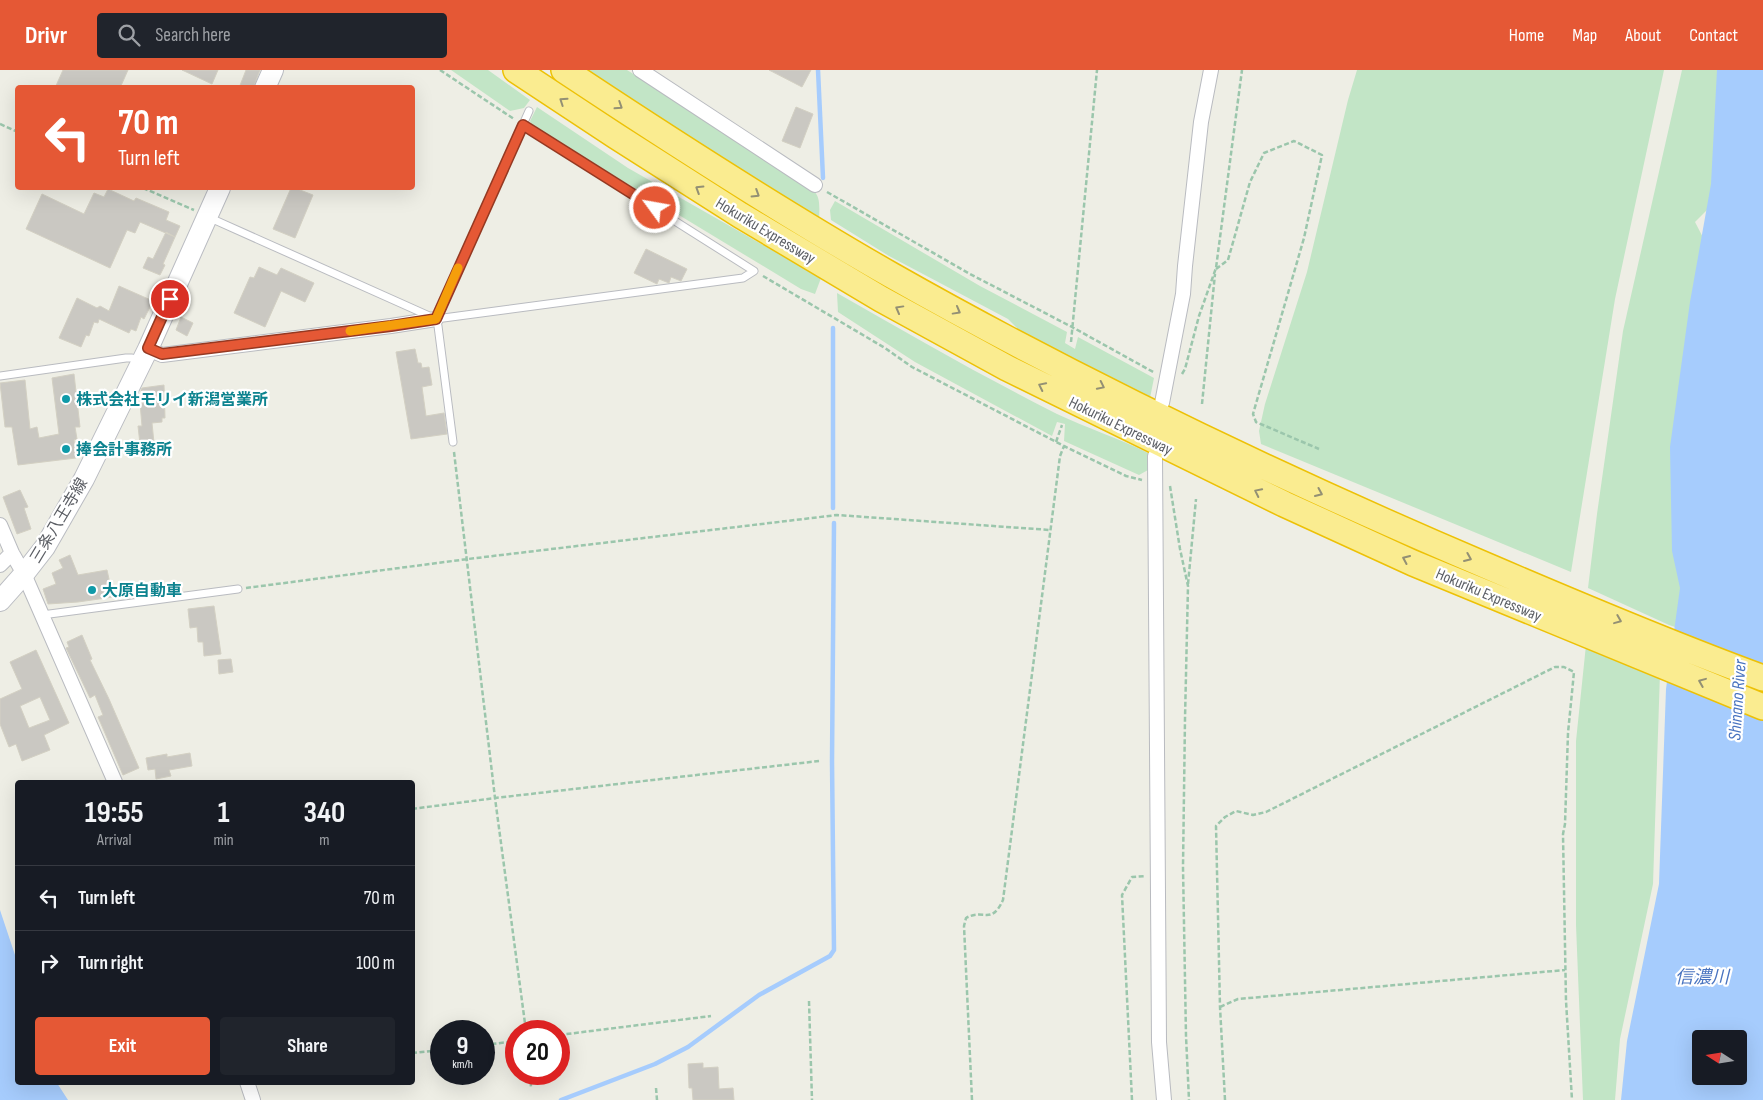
<!DOCTYPE html>
<html lang="en">
<head>
<meta charset="utf-8">
<style>
  body { margin:0; font-family:"Sofia Sans Condensed","Noto Sans JP",sans-serif; background:#20242c; color:#f1f3f6; height:100vh; display:flex; flex-direction:column; font-size:19px; white-space:nowrap }
  * { box-sizing:border-box; margin:0 }
  p { font-size:16px; color:#9ea1a6 }
  .icon { flex:none; width:28px; height:28px; fill:none; stroke:currentColor; stroke-width:2; stroke-linecap:round; stroke-linejoin:round }
  .map { position:relative; flex:1; overflow:hidden }
  .details { position:absolute; left:15px; top:710px; width:400px; height:305px; display:flex; flex-direction:column; background:#171b24; border-radius:5px; box-shadow:0 5px 20px #0002 }
  .details>* { flex:none }
  .top-card { position:absolute; left:15px; top:15px; width:400px; height:105px; border-radius:5px; box-shadow:0 5px 20px #0002; background:#e55835; color:#fff; overflow:hidden }
  .needle { width:32px; rotate:282deg }
  .controls { position:absolute; left:1692px; top:960px; display:grid; gap:10px }
  .controls a { display:grid; place-items:center; width:55px; height:55px; border-radius:5px; background:#171b24; box-shadow:0 5px 20px #0002; font-size:25px }
  .speed { position:absolute; left:430px; top:950px; display:flex; gap:10px; font-size:25px; font-weight:700; text-align:center }
  .speed>* { display:grid; place-content:center; width:65px; height:65px; border-radius:50%; background:#171b24; box-shadow:0 5px 20px #0002; line-height:1 }
  .speed small { font-size:12px; font-weight:400 }
  .speed .limit { border:8px solid #d22; background:#fff; color:#111 }
  .pin { position:absolute; display:grid; place-items:center; width:42px; height:42px; color:#fff; margin:-21px; border:2px solid #fff; border-radius:50%; box-shadow:0 1px 5px #0007 }
  .me { position:absolute; width:55px; margin:-28px; rotate:302deg; stroke-linejoin:round; filter:drop-shadow(0 0 4px #0008) }
  .turn { display:flex; align-items:center; gap:18px; height:105px; padding:0 20px; font-size:22px }
  .turn .icon { width:65px; height:65px; stroke-width:2.5 }
  .turn b { display:block; font-size:35px; line-height:42px }
  .eta { display:flex; justify-content:space-evenly; align-items:center; height:85px; text-align:center }
  .eta b { font-size:30px; font-weight:700; line-height:35px }
  .cta { display:flex; gap:10px; margin-top:auto; padding:10px 20px }
  .cta a { flex:1; height:58px; border-radius:5px; background:#e55835; color:#fff; font-size:20px; font-weight:700; line-height:58px; text-align:center }
  .cta a+a { background:#20242c; color:#f1f3f6 }
  ul { padding:0; list-style:none }
  li { display:flex; align-items:center; gap:15px; height:65px; padding:0 20px; border-top:1px solid #363941 }
  li div { flex:1 }
  li b { display:block; font-size:19px }
  li em { font-style:normal }
  header { display:flex; align-items:center; gap:30px; box-sizing:border-box; height:70px; padding:0 25px; background:#e55835; color:#fff }
  header strong { font-size:24px }
  nav { display:flex; gap:28px; margin-inline-start:auto; font-size:18px }
  .search { width:350px; height:45px; background:#20242c; display:flex; align-items:center; gap:12px; box-sizing:border-box; padding:0 18px; border-radius:5px; color:#9ea1a6; font-size:19px }
  .map>svg:first-child { display:block }
  .green { fill:#c2e5c6 }
  .water { fill:#a6ccfd; fill-rule:evenodd }
  .lines { fill:none; stroke-linecap:round; stroke-linejoin:round }
  .stream { stroke:#a6ccfd; stroke-width:4.5 }
  .building { fill:#cac8c2; stroke:#d3d0c3; fill-rule:evenodd }
  .service-casing { stroke:#b9bbc0; stroke-width:9 }
  .minor-casing { stroke:#b9bbc0; stroke-width:16 }
  .secondary-casing { stroke:#babcc2; stroke-width:22 }
  .motorway-casing { stroke:#edc106; stroke-width:28 }
  .path { stroke:#9bc6ac; stroke-width:2.5; stroke-dasharray:5 2.5; stroke-linecap:butt }
  .service { stroke:#fff; stroke-width:7 }
  .minor { stroke:#fff; stroke-width:14 }
  .secondary { stroke:#fff; stroke-width:20 }
  .motorway { stroke:#faec90; stroke-width:25 }
  .oneway { stroke:#939074 }
  .route-casing { stroke:#953922; stroke-width:12 }
  .route { stroke:#e55835; stroke-width:9 }
  .slow { stroke:#f59e0b; stroke-width:9 }
  .culture-dot { fill:#0f9aa8; stroke:#fff; stroke-width:2 }
  .labels { text-anchor:middle; stroke-width:4.5; stroke-linejoin:round; paint-order:stroke }
  .street-label { font-size:16px; fill:#5c5f65; stroke:#fff }
  .culture-label { font-size:16px; font-weight:bold; fill:#0d838f; stroke:#fff; text-anchor:start }
  .water-label { font-size:18px; font-style:italic; fill:#4974c0; stroke:#fff }
</style>
</head>
<body>
<header>
<strong>Drivr</strong>
<div class="search"><svg class="icon" aria-label="search" viewBox="0 0 24 24"><circle cx="10" cy="10" r="6"/><path d="M15 15l6 6"/></svg>Search here</div>
<nav><a>Home</a><a>Map</a><a>About</a><a>Contact</a></nav>
</header>
<div class="map">
<svg width="1763" height="1030" viewBox="0 0 1763 1030">
  <rect width="100%" height="100%" fill="#eeeee5"/>
  <path class="green" d="M451 0H488L530 30 524 38 510 41Z
    M585 0H627L801 110C820 124 820 126 819 150L723 91Z
    M1357 0H1664L1615 229 1571 502 1261 374 1259 361 1265 334 1307 202 1348 30Z
    M1682 0H1719L1721 126 1695 152 1711 183 1684 560 1669 555 1588 518 1597 444 1623 261Z
    M537 37 628 98 821 208 815 224 801 219 532 56 530 51Z
    M835 131 980 216 1067 262 1065 273 1075 279 1078 267 1154 308 1150 328 1019 260 1008 249 889 186 831 150 830 140Z
    M837 223C910 265 982 306 1057 344 1087 358 1118 368 1148 383V400L1139 405 1064 371 1065 354 1057 352 1052 366 915 292 838 242Z
    M1586 575 1660 603 1653 814 1620 969 1615 1030H1583L1576 855V671Z"/>
  <path class="water" d="M1717 0H1763V1030H1621L1627 971 1659 814 1666 619 1680 518 1672 481 1670 377 1690 232 1711 114ZM1701 969H1739V1006H1701Z
    M0 840 17 891 18 1012 57 1013 68 1030H0Z"/>
  <g class="lines">
    <path class="stream" d="M818 0 823 108
      M833 258V438
      M561 1030 655 994 688 977 759 925 830 886 834 880 832 691 834 453"/>
  </g>
  <path class="building" d="M63 0H128L120 18H55Z
    M182 0H218L212 14Z
    M246 0H260L253 18H239Z
    M769 0H811L802 17Z
    M796 37 813 44 800 78 782 71Z
    M291 118H295L313 125 295 168 273 159Z
    M108 119 134 131 136 128 169 142 166 150 180 156 175 167 140 152 135 163 127 160 110 198 26 159 42 124 84 144 94 123 104 127Z
    M166 162 175 167 163 194 165 195 160 205 143 198 148 187 153 189Z
    M646 179 687 199 681 211 671 207 669 213 659 209 657 214 634 203Z
    M259 197 277 205 281 198 314 213 305 232 281 221 265 257 234 243 250 207 254 208Z
    M119 216 153 231 144 249 141 247 136 261 131 259 129 263 99 249 98 253 94 252 89 266 86 265 81 277 59 268 77 228 97 238 100 236 109 241Z
    M181 247 193 253 187 266 176 260Z
    M415 279 418 293H421L422 298 429 297 432 315 422 317 426 346 444 343 447 364 411 369 396 282Z
    M74 304 80 357H75L77 369 74 370 76 388 18 395 12 357H5L0 313 25 310 30 359 37 357 39 368 59 364 52 308Z
    M164 315 165 348H162V352L152 353 154 373 140 374 138 356H142L140 333H143L141 320 142 318Z
    M20 420 28 437 24 438 31 459 17 464 3 427Z
    M70 485 78 505 107 500 113 527 78 532 48 534 43 519 56 514 52 503 63 498 59 490Z
    M214 536 221 584 204 586 203 572H198L197 557 190 558 188 539Z
    M82 565 92 589 90 590 109 629 139 698 123 705 98 647 103 645 95 625 90 628 66 578 69 577 67 572Z
    M36 580 69 653 44 665 50 680 22 691 16 674 9 677 0 654V629L22 619 10 592ZM40 627 50 650 29 658 20 636Z
    M231 589 233 602 219 604 218 590Z
    M190 683 192 696 169 700 171 706 156 709 155 699 148 700 146 688 167 684V687Z
    M703 993V998L718 997 719 1019 733 1018 734 1030H693L692 1018H689L688 994Z"/>
  <g class="lines">
    <defs>
      <path id="service" d="M208 147 436 249 743 208 754 201 523 55
        M0 306 126 288H132L140 292
        M453 372 438 256 436 249 529 41
        M42 545 238 519"/>
      <path id="minor" d="M640 0 815 115
        M148 279 162 285 391 256 436 249
        M1162 333 1183 224 1185 196 1201 52 1211 0
        M1155 386 1159 972 1164 1030
        M0 455 12 483 24 504 115 712
        M0 495 12 483
        M247 1012 253 1030"/>
      <path id="secondary" d="M265 18 273 0
        M0 531 24 504 45 477 84 409 148 279 220 118"/>
      <path id="motorway" d="M516 0 616 66 740 145 881 229 1007 298 1284 434 1413 493 1763 637
        M564 0C671 71 779 141 891 205 1083 314 1283 409 1487 496 1578 535 1670 574 1763 608"/>
    </defs>
    <use href="#service" class="service-casing"/>
    <use href="#minor" class="minor-casing"/>
    <use href="#secondary" class="secondary-casing"/>
    <use href="#motorway" class="motorway-casing"/>
    <path class="path" d="M440 0 514 49
      M0 54 18 62
      M143 118 194 140
      M827 122 970 204 1072 257 1155 303
      M1216 199 1228 190 1250 112 1264 83 1294 71 1322 85 1304 168 1253 344 1256 352 1319 379
      M763 206 885 278 912 297 1064 376 1126 406 1142 410
      M1071 272 1097 0
      M1182 304 1185 299 1199 246 1216 198 1242 0
      M1202 334 1215 204
      M1056 372 1062 355
      M454 382 495 728 526 961
      M1170 416 1180 479 1188 516 1185 649 1183 797 1186 966 1189 1030
      M1188 514 1196 429
      M246 518 468 489 837 445 1050 460
      M412 739 495 728 819 691
      M809 931 812 1030
      M1220 937 1238 929 1565 900
      M559 965 711 946
      M484 975 516 971
      M412 983 441 980
      M530 1004 531 1017
      M656 1018 657 1030
      M972 1030 964 856 966 848C984 838 991 856 1003 830L1060 386 1064 376
      M1132 1030 1122 825 1132 807 1146 806
      M1225 1030 1220 937 1216 756 1225 747 1236 741 1253 745 1266 742 1555 597H1564L1574 602 1568 663 1565 754 1563 764 1566 931 1572 1030"/>
    <use href="#service" class="service"/>
    <use href="#minor" class="minor"/>
    <use href="#secondary" class="secondary"/>
    <use href="#motorway" class="motorway"/>
  </g>
  <defs><path id="oneway-chevron" d="M-2-3.5L2.5 0L-2 3.5" fill="none" stroke-width="1.6" stroke-linecap="round" stroke-linejoin="round" transform="scale(1.25)"/></defs>
  <g class="oneway">
    <use href="#oneway-chevron" transform="translate(563 31) rotate(-146)"/>
    <use href="#oneway-chevron" transform="translate(619 36) rotate(33)"/>
    <use href="#oneway-chevron" transform="translate(699 119) rotate(-148)"/>
    <use href="#oneway-chevron" transform="translate(756 124) rotate(32)"/>
    <use href="#oneway-chevron" transform="translate(899 239) rotate(-151)"/>
    <use href="#oneway-chevron" transform="translate(957 241) rotate(29)"/>
    <use href="#oneway-chevron" transform="translate(1042 316) rotate(-154)"/>
    <use href="#oneway-chevron" transform="translate(1101 316) rotate(26)"/>
    <use href="#oneway-chevron" transform="translate(1258 422) rotate(-154)"/>
    <use href="#oneway-chevron" transform="translate(1319 423) rotate(24)"/>
    <use href="#oneway-chevron" transform="translate(1468 488) rotate(23)"/>
    <use href="#oneway-chevron" transform="translate(1406 489) rotate(-156)"/>
    <use href="#oneway-chevron" transform="translate(1618 550) rotate(22)"/>
    <use href="#oneway-chevron" transform="translate(1702 612) rotate(-158)"/>
  </g>
  <g class="lines">
    <defs>
      <path id="route" d="M170 229 148 278 162 284 391 256 436 249 523 55 655 138"/>
    </defs>
    <use href="#route" class="route-casing"/>
    <use href="#route" class="route"/>
    <path class="slow" d="M350 261 436 249 458 198"/>
  </g>
  <g class="culture-dot">
    <circle cx="66" cy="329" r="5"/>
    <circle cx="66" cy="379" r="5"/>
    <circle cx="92" cy="520" r="5"/>
  </g>
  <g class="labels">
    <g class="street-label">
      <text transform="translate(766 160) rotate(31)" y="6">Hokuriku Expressway</text>
      <text transform="translate(1121 355) rotate(26)" y="6">Hokuriku Expressway</text>
      <text transform="translate(58 450) rotate(-59)" y="6">三条八王寺線</text>
      <text transform="translate(1489 524) rotate(23)" y="6">Hokuriku Expressway</text>
    </g>
    <g class="culture-label">
      <text x="76" y="335">株式会社モリイ新潟営業所</text>
      <text x="76" y="385">捧会計事務所</text>
      <text x="102" y="526">大原自動車</text>
    </g>
    <g class="water-label">
      <text transform="translate(1737 630) rotate(-86)" y="6">Shinano River</text>
      <text x="1702" y="913">信濃川</text>
    </g>
  </g>
</svg>
<div class="controls">
<a><svg class="needle" viewBox="-14 -14 28 28"><path d="M0-13l5 13h-10z" fill="#e53935"/><path d="M0 13l5-13h-10z" fill="#9ea1a6"/></svg></a>
</div>
<div class="speed"><div>9<small>km/h</small></div><div class="limit">20</div></div>
<div class="pin" style="left:170px;top:229px;background:#d93025"><svg class="icon" aria-label="arrive" viewBox="0 0 24 24"><path d="M6 21V4h12l-3 4 3 4H6"/></svg></div>
<svg class="me" style="left:655px;top:138px" viewBox="-20 -20 40 40"><circle r="17" fill="#e55835" stroke="#fff" stroke-width="3"/><path d="M0-11L8 9 0 5-8 9z" fill="#fff"/></svg>
<div class="top-card">
<div class="turn"><svg class="icon" aria-label="left" viewBox="0 0 24 24"><path d="M17 20v-9H6M10 6l-5 5 5 5"/></svg><div><b>70 m</b>Turn left</div></div>
</div>
<section class="details">
<div class="eta">
<div><b>19:55</b><p>Arrival</p></div>
<div><b>1</b><p>min</p></div>
<div><b>340</b><p>m</p></div>
</div>
<ul>
<li><svg class="icon" aria-label="left" viewBox="0 0 24 24"><path d="M17 20v-9H6M10 6l-5 5 5 5"/></svg><div><b>Turn left</b></div><em>70 m</em></li>
<li><svg class="icon" aria-label="right" viewBox="0 0 24 24"><path d="M7 20v-9h11M14 6l5 5-5 5"/></svg><div><b>Turn right</b></div><em>100 m</em></li>
</ul>
<div class="cta"><a>Exit</a><a>Share</a></div>
</section>
</div>
</body>
</html>
